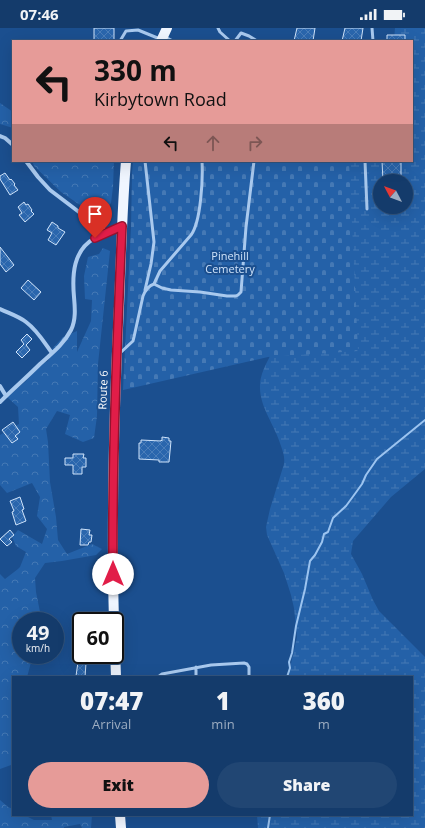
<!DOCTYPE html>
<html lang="en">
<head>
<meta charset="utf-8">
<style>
  body { margin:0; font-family:"Open Sans",sans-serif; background:#214673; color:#f1f3f6; height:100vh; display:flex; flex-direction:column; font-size:15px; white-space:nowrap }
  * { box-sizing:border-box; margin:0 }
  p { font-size:13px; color:#9dadc1 }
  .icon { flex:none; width:22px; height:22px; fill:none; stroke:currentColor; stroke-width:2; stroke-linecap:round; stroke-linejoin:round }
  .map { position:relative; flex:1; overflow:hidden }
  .side { position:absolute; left:12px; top:648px; width:401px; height:140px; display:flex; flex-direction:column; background:#143b6b; border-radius:0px; box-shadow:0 4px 16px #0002,0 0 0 1px #33557e }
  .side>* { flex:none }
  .banner { position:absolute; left:12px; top:12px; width:401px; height:122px; border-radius:0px; box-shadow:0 4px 16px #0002,0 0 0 1px #33557e; background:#e69b98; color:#111; overflow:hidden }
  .needle { width:26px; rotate:311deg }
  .fabs { position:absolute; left:373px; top:146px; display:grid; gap:8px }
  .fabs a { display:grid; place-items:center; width:40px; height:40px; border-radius:50%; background:#143b6b; box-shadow:0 4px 16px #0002,0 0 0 1px #33557e; font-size:20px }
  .speed { position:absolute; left:12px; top:584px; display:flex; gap:8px; font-size:20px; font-weight:700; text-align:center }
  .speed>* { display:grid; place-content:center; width:52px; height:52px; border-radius:50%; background:#143b6b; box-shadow:0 4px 16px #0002,0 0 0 1px #33557e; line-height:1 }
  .speed small { font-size:10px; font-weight:400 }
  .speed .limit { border:2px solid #111; border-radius:6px; background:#fff; color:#111 }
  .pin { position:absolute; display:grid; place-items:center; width:34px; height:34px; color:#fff; margin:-41px -17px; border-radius:50% 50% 50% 0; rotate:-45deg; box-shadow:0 0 4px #0007 }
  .pin .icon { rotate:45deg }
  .me { position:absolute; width:44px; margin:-22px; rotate:0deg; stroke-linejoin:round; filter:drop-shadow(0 0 3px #0008) }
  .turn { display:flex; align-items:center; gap:14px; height:84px; padding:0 16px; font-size:18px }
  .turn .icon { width:52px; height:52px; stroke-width:2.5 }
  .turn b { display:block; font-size:28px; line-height:34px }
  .lanes { display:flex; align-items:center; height:38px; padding:0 16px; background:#0003; justify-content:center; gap:20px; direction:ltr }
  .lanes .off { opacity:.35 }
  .eta { display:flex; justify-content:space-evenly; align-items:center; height:68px; text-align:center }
  .eta b { font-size:24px; font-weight:800; line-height:28px }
  .cta { display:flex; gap:8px; margin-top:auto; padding:8px 16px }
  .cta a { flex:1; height:46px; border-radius:24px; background:#e69b98; color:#111; font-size:16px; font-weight:800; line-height:46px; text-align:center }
  .cta a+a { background:#214673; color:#f1f3f6 }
  .status { display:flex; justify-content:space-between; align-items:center; height:28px; padding:0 20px; background:#143b6b; direction:ltr }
  .status svg { height:11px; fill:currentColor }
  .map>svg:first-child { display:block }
  .forest { fill:url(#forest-crowns) }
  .wetland { fill:url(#wetland-marsh); fill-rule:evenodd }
  .cemetery { fill:url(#cemetery-stones) }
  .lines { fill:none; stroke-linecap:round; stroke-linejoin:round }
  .stream { stroke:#9cc4f0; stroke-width:2 }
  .building { fill:url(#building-cross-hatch); stroke:#cfe3fa }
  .service { stroke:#a9c9ee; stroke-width:3 }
  .minor { stroke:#a9c9ee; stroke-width:4 }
  .primary { stroke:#f0f6ff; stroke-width:10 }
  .route-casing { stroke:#92132f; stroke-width:10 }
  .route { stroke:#e11d48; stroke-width:7 }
  .labels { text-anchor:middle; stroke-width:4; stroke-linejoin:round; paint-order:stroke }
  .park-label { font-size:11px; fill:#cfe3fa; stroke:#1b4f8f }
  .street-label { font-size:11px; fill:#fff; stroke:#1b4f8f }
</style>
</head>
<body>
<div class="status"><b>07:46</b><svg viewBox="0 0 49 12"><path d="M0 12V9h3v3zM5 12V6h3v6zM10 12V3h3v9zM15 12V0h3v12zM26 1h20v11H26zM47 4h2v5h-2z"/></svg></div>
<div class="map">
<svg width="425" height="800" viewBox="0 0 425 800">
  <defs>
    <pattern id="forest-crowns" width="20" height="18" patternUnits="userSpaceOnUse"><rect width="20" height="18" fill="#2461a8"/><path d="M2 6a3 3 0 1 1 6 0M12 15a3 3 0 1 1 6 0" fill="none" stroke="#4579b5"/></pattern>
    <pattern id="wetland-marsh" width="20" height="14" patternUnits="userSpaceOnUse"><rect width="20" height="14" fill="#2461a8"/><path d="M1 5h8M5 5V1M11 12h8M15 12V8" fill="none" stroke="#4579b5"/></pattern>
    <pattern id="cemetery-stones" width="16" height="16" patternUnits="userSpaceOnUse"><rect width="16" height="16" fill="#2461a8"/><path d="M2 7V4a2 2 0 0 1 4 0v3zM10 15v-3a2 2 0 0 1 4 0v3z" fill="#4579b5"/></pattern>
    <pattern id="building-cross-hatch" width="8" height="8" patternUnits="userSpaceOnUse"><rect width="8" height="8" fill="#2a66ad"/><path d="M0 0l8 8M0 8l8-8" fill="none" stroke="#4a7db9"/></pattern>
  </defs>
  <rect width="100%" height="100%" fill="#1b4f8f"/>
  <path class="forest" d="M0 75 13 84V100L0 96Z
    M32 133H114L113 159 111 175 102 187 83 179 61 164 34 138Z
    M103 220 110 223 98 336 97 388 94 410 83 414 65 406 70 387 57 383 46 401 48 414 50 454 56 489 58 512 67 526 92 516 102 521 96 527 62 533 45 535 35 550 36 564 40 584 38 593H21V627H33L27 649H13V734L11 737 0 741V546L5 551 18 541 20 539 26 524 16 518 12 509 18 502 42 516 47 501 37 488 40 469 32 455 7 465 0 457V407L19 396 18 379 7 369 26 353 41 336 48 333 53 320 63 309 77 303V324L91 293 92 272 85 271 84 248 88 229 99 226Z
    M0 772 8 779 13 781V787H24L34 792H52L51 787H92L91 800H82L80 796 64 799V800H0Z"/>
  <path class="wetland" d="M395 0H425V441L391 469 353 513 351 526 362 546 373 572 379 583 425 629V800H258L257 787H412V649H288L297 609 294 580 291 567 284 545 267 507 266 499 270 481 284 436C285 429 283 424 281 418 275 397 259 379 260 357 260 347 266 336 270 328L310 133H412V13H394ZM380 153H406V179H380Z"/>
  <path class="cemetery" d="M133 133H349L358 323 268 329 123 362 131 200 132 145Z"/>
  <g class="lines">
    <path class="stream" d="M287 649 290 640 289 634 292 625 296 598 305 561 310 533 315 527 322 514 324 506 328 504 333 490 346 478 357 463 362 456 366 447 377 431 425 392
      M268 800 270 787"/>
  </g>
  <path class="building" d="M94 0H114V13H94Z
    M297 0H315L313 13H294Z
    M345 0H363L361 13H342Z
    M387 7H405V13H387Z
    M382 133H401V153H383Z
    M5 145 10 152 11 151 15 156 14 157 18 162 10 167 0 151V148Z
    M24 174 26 177 28 176 32 182 31 183 34 186 25 194 19 187 22 185 18 179Z
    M52 194 58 198V200L65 204 56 217 48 212 52 205 47 202Z
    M0 219 14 237 6 244 0 236Z
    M28 252 41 264 34 272 21 260Z
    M27 306 32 311 26 317 30 322 22 330 16 324 24 316 21 312Z
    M13 394 20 404 15 408 18 411 12 415 2 402Z
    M162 409 169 410V413H171L169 434H159V432L139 431V415H141V412L161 413V412L162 413Z
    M73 426H84L83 430H86V439H82V446H73V437H65V430H73Z
    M20 469 24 481 22 482 26 493 16 497 12 484 14 483 10 473Z
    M81 501 90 502 89 507H92L91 514H89L88 517H80Z
    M10 502 14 507 9 511 12 514 7 518 0 511Z
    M78 634 86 635 85 649 76 648Z"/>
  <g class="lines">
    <path class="service" d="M218 0 220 4 230 13
      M372 0 373 13
      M165 9 173 13
      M120 13 126 3 138 2 160 11
      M235 13 241 5 249 8 257 13
      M145 133 154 214 151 236 145 262
      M365 133 367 181
      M154 256 160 243 191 207C201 194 203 150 202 133
      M119 326 133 313 134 309 143 268C145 263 148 258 154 256L162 260 171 262 200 264 227 268H236L238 267 241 264 246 199 254 133
      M196 639V649
      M158 649 162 646 211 637 244 635 247 636 249 639V649"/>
    <path class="minor" d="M0 108 5 110 13 117
      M26 133 38 149 50 162 79 184 103 200 106 205
      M0 281C8 285 18 288 26 294 37 302 44 314 52 325
      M0 358 6 368
      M0 374C13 361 27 349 40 336 51 326 64 316 71 302 76 292 75 280 74 269 72 247 73 222 95 210 103 206 112 203 121 199"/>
    <path class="primary" d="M161 13 167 0
      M114 593C111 488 114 383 119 278 121 230 122 181 126 133
      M115 621 116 649
      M120 787 121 800"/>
  </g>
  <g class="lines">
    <defs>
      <path id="route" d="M95 210 122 198C117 314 112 430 113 546"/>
    </defs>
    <use href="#route" class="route-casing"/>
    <use href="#route" class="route"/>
  </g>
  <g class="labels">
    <g class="park-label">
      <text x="230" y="232">Pinehill<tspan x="230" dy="13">Cemetery</tspan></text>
    </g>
    <g class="street-label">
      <text transform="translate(103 362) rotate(-88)" y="4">Route 6</text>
    </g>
  </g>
</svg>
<div class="fabs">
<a><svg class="needle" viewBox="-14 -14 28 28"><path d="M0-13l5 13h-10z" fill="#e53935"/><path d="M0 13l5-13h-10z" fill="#9dadc1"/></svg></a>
</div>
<div class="speed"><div>49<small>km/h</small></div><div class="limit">60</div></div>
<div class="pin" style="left:95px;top:210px;background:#d93025"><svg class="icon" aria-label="arrive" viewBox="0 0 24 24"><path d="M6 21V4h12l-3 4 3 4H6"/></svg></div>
<svg class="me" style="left:113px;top:546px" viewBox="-20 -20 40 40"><circle r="19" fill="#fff"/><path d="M0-13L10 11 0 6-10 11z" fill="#e11d48"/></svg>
<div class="banner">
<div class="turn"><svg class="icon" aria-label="left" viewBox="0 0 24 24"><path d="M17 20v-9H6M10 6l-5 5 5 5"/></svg><div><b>330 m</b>Kirbytown Road</div></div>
<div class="lanes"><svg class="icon" aria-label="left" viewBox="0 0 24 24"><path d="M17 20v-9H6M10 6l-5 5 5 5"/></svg><svg class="icon off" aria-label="ahead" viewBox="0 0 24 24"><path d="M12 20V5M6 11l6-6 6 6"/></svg><svg class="icon off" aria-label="right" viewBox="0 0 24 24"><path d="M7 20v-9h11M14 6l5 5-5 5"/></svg></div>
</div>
<section class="side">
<div class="eta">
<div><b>07:47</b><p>Arrival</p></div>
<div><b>1</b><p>min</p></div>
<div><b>360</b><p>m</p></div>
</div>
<div class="cta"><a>Exit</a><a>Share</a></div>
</section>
</div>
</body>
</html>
